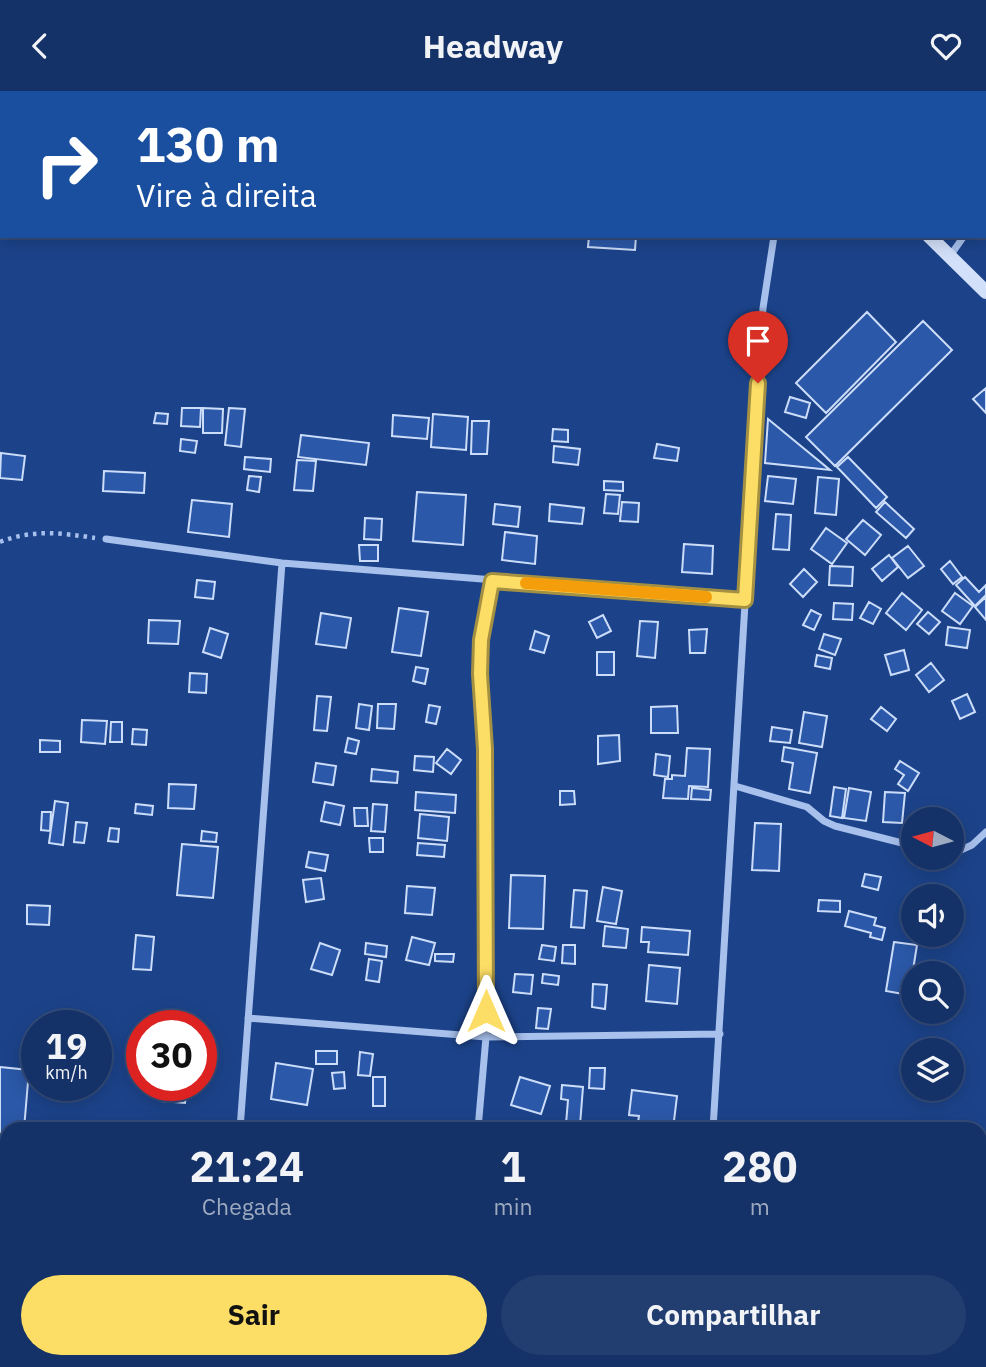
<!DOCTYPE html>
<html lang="pt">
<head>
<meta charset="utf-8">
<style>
  body { margin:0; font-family:"IBM Plex Sans",sans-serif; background:#223e71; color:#f1f3f6; height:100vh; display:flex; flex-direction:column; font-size:26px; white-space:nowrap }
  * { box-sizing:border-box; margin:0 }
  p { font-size:23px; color:#9daac0 }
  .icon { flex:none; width:38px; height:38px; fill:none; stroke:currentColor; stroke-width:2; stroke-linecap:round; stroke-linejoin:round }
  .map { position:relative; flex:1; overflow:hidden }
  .side { position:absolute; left:0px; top:1031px; width:987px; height:247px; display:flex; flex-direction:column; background:#153268; border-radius:21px 21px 0 0; box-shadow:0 4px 18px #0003,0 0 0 2px #344d7c }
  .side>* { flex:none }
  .top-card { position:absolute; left:0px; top:0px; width:987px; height:147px; box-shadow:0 4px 18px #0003,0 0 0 2px #344d7c; background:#1a4fa0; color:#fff; overflow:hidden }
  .needle { width:46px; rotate:276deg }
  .buttons { position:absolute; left:901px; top:716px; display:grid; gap:14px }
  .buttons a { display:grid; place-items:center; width:63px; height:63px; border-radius:50%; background:#153268; box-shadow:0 4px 18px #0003,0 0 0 2px #344d7c; font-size:35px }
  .speed { position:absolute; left:21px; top:919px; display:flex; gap:14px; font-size:35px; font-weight:700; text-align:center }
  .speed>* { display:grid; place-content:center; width:91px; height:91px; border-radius:50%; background:#153268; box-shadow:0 4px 18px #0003,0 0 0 2px #344d7c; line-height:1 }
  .speed small { font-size:18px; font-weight:400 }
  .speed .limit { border:10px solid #d22; background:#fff; color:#111 }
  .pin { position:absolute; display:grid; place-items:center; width:60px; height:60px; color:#fff; margin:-72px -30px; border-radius:50% 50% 50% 0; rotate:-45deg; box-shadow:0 0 7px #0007 }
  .pin .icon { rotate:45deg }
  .me { position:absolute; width:77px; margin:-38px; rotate:0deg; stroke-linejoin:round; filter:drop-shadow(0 0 5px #0008) }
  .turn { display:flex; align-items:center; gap:24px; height:147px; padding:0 21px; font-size:32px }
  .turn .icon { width:91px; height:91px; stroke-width:2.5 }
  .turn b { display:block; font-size:49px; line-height:60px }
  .eta { display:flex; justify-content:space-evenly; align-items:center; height:119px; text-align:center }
  .eta b { font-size:42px; font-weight:700; line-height:49px }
  .cta { display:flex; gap:14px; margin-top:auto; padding:14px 21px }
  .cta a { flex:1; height:80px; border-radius:42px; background:#fcdd65; color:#111; font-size:28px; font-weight:700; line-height:80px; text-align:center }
  .cta a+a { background:#223e71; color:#f1f3f6 }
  header { display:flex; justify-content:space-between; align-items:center; height:91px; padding:0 21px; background:#153268; font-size:32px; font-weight:700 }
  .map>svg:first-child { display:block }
  .building { fill:#2b58a8; stroke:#ccddf9; stroke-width:2 }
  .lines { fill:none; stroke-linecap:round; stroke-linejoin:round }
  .path { stroke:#a7c0ec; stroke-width:4.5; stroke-dasharray:3.5 5; stroke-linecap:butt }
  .street { stroke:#a7c0ec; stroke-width:7 }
  .secondary { stroke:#d3e0f9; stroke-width:14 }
  .route-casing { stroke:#a49042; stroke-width:18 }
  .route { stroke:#fcdd65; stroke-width:12 }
  .slow { stroke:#f59e0b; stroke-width:12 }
</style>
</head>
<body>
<header><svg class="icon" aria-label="back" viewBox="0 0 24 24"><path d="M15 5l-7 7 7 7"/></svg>Headway<svg class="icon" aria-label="heart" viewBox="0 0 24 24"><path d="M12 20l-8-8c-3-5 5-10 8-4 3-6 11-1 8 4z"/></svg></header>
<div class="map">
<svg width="986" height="1276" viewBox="0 0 986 1276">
  <rect width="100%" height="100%" fill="#1c438a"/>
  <path class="building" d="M589 145H636L635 159 588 156Z
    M867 221 896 251 826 322 796 292Z
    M923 230 952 259 835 375 806 346Z
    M986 297V322L973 308Z
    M790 306 810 312 806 327 785 321Z
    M182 317H201L200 336 181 335Z
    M203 317 223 318 222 342H203Z
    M229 317 245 318 241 356 225 354Z
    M156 322 168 323 167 333 154 332Z
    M433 323 468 326 466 359 431 356Z
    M393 324 429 327 427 348 392 345Z
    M768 328 830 379 765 372Z
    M472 330H489L487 363H471Z
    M553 338 568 339V351L552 350Z
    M301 344 369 352 366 374 298 366Z
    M181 348 197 350 195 362 180 360Z
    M657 353 679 357 677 370 654 367Z
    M554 355 580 358 578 374 553 371Z
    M1 362 25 365 22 389 0 387Z
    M245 366 271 368 270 381 244 378Z
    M848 366 887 406 876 417 837 376Z
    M297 369 316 370 313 400 294 399Z
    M104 380 145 382 144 402 103 400Z
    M249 385 261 386 259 401 247 399Z
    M768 385 796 388 793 413 765 410Z
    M818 386 839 388 836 424 815 422Z
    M604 390 623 391V400L604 399Z
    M417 401 466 404 463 454 413 450Z
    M606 403 620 404 618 423 604 422Z
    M192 409 232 413 229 446 188 441Z
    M622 411 639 412 638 431 620 430Z
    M885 411 914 438 906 447 876 421Z
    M495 413 520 416 518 436 493 433Z
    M550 413 584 417 582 433 549 430Z
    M776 423 791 424 789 459 773 458Z
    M365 427 382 428 381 449 364 448Z
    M863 429 881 444 865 464 846 448Z
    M826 437 847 452 832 473 811 458Z
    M505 441 537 445 535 473 502 469Z
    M684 453 713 455 712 483 682 481Z
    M359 454H378V470H360Z
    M908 455 924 475 908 487 892 467Z
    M889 464 898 476 882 490 872 478Z
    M950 470 962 486 953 493 941 478Z
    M830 475 853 476 852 495 829 494Z
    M804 478 817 491 803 506 790 493Z
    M965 486 979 501 986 494V504L975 515 956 494Z
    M197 489 215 491 213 508 195 506Z
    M902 502 922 519 906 539 886 522Z
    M955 502 973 515 960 533 942 520Z
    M986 506V529L975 516Z
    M869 511 881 518 873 533 860 527Z
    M834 512 853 513 852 529 833 528Z
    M399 517 428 521 421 565 392 561Z
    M811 519 821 524 814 539 803 534Z
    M928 521 940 531 929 543 917 533Z
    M321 522 351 527 346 557 316 553Z
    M603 524 611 540 597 547 589 531Z
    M149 529 180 530 178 553 148 552Z
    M640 530 658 531 655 567 637 565Z
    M948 536 970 539 967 557 946 554Z
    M210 537 228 543 221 567 203 561Z
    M707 538 705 562H690L689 539Z
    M535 540 549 545 544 562 530 558Z
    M824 543 841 548 835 564 819 558Z
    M904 559 909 579 891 584 885 564Z
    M597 561H614V584H597Z
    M817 564 832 567 830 578 815 575Z
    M931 572 944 589 929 601 916 584Z
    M416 576 428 578 425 593 413 590Z
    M190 582 207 583 206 602 189 601Z
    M967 603 975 621 960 628 952 610Z
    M317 605 331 606 327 640 314 639Z
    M359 613 372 615 369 639 356 637Z
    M378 613H396L394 638 377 637Z
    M429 614 440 616 436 633 426 631Z
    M677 615 678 642H651V616Z
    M881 616 896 628 887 640 871 628Z
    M804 621 827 625 822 656 799 652Z
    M82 629 107 630 105 653 81 651Z
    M111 631H122V651H110Z
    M772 636 792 639 790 652 770 650Z
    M133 638 147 639 146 654 132 653Z
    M619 644 620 670 598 673V645Z
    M348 647 359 650 356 663 345 661Z
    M40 649 60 650V661H40Z
    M784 656 817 662 810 702 789 698 793 672 782 670Z
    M687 657 710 658 708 696 689 695 688 708 663 707 665 688H672V684L685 685Z
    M447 658 461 669 451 683 436 672Z
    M656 663 670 665 668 686 654 684Z
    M415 665 434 666 433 681 414 679Z
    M900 670 919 682 908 700 898 693 904 684 895 678Z
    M316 672 336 675 333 694 313 691Z
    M372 678 398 681 397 692 371 690Z
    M169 693 196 694 194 718 168 717Z
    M834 696 846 698 842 727 830 725Z
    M692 697 711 699 710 709 691 708Z
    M849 697 871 701 866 730 844 727Z
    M560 700H574L575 713 560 714Z
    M416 701 456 704 455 722 415 719Z
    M885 701 905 702 902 732 883 731Z
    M55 710 68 712 63 754 49 752Z
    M325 711 344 715 340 734 321 730Z
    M136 713 153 715 152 724 135 722Z
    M373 713 387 714 385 741 371 740Z
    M354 717H367L368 735H355Z
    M42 721H51L50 740 41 739Z
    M420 723 449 726 447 750 418 747Z
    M76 731 87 732 84 752 74 751Z
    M755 732 781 733 779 780 752 779Z
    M110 737 119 738 118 751 108 750Z
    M202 740 217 742 216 751 201 750Z
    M369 747H383V761H370Z
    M418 752 445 754 444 766 417 764Z
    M182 753 218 756 213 807 177 804Z
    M309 761 328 764 325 780 306 776Z
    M865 783 881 786 878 799 862 795Z
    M511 784 545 785 543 838 509 837Z
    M321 787 324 808 306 811 303 789Z
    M407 795 435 797 432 824 405 822Z
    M603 796 622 800 616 833 597 830Z
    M574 799 587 800 584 837 571 836Z
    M819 809 840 810V821L818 820Z
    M27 814 50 815 49 834 27 833Z
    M849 820 876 827 874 834 885 837 882 849 870 846 871 842 845 835Z
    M605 835 628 838 626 857 603 855Z
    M642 836 690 840 688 864 648 861 649 851H641Z
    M136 844 154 846 151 879 133 878Z
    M412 846 435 852 429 874 406 869Z
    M894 851 917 854 909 904 886 900Z
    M320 852 340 859 332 884 311 878Z
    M366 852 387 855 386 866 365 863Z
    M542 854 556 856 554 870 539 868Z
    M563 854H575V873L562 872Z
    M435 863H454L453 871 435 870Z
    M369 868 382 870 379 891 366 889Z
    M649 874 680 877 677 913 646 910Z
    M515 883 533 884 531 903 513 901Z
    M543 883 559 885 558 894 542 892Z
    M593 893 607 894 605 918 592 916Z
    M538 917 551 918 548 938 536 937Z
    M316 960H337V973H316Z
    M360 961 373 963 370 985 358 984Z
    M276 972 313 978 307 1014 271 1008Z
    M0 976 29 979 24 1038H7V1076H0Z
    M590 977H605L604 998 589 997Z
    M344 981 345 997 334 998 332 982Z
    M373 986H385V1015H373Z
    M520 986 550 995 541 1023 511 1014Z
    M163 994H187L185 1012 162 1010Z
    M562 994 583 996 580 1034 566 1033 568 1009 561 1008Z
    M632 999 677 1005 673 1038H637L639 1025 629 1024Z
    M0 1082H7V1175L0 1174Z
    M0 1179 7 1180V1244L0 1243Z
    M0 1245H7V1276H0Z
    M136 1270H173L172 1276H135Z
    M538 1270H569V1276H537Z
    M597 1270H625L624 1276H596Z"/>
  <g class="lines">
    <path class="path" d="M0 451C33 438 61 442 95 447"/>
    <path class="street" d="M831 2 832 0
      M985 113 986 112
      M950 165 964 145
      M106 448 282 472 745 509
      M735 695 807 716 824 730 835 735 914 755
      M952 763 972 754 986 741
      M248 927 486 946 720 943
      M240 1038 282 472
      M478 1038 486 946 485 658 480 583 481 549 492 490
      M713 1038 763 217 774 145
      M224 1276V1270
      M455 1276 456 1270
      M693 1276 694 1270"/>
    <path class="secondary" d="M782 0 784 2
      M929 145 986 201"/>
  </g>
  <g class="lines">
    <defs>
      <path id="route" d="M486 920 485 658 480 583 481 549 492 490 745 509 758 292"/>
    </defs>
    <use href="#route" class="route-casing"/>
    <use href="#route" class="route"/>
    <path class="slow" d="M526 492 706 506"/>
  </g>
</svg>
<div class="buttons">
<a><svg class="needle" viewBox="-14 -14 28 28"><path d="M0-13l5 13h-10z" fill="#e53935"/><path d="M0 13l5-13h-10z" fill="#9daac0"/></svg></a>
<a><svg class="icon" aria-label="sound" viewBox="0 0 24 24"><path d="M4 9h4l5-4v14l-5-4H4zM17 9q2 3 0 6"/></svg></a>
<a><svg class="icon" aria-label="search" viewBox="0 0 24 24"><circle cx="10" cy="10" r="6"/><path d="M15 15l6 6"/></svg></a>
<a><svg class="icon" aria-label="layers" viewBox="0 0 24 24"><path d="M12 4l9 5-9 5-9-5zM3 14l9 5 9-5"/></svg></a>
</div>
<div class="speed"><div>19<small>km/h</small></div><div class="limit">30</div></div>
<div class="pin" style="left:758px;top:292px;background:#d93025"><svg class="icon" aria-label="arrive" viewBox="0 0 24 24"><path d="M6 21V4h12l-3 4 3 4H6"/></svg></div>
<svg class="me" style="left:486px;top:920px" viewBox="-20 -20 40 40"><path d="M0-17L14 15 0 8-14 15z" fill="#fcdd65" stroke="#fff" stroke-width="4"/></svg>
<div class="top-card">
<div class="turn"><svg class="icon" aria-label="right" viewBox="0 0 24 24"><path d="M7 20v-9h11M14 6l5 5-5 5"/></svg><div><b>130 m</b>Vire à direita</div></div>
</div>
<section class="side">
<div class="eta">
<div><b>21:24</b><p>Chegada</p></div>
<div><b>1</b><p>min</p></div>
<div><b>280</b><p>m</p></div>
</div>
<div class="cta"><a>Sair</a><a>Compartilhar</a></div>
</section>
</div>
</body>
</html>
